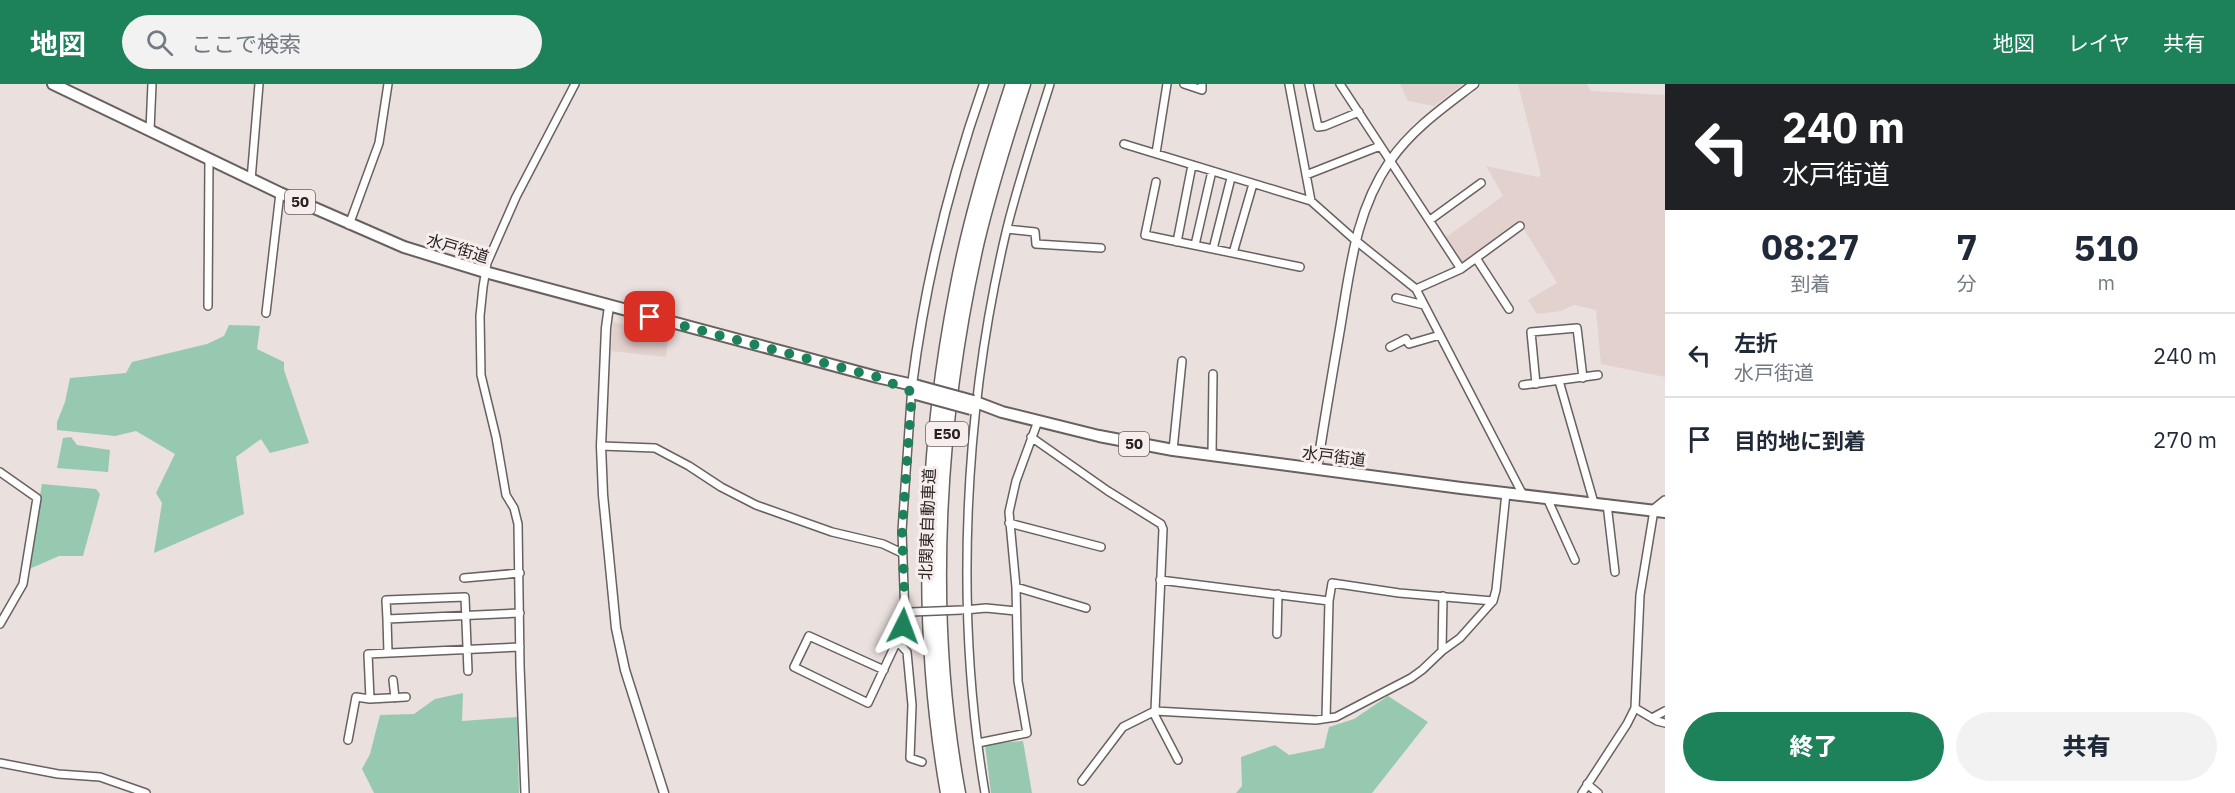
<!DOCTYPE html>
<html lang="ja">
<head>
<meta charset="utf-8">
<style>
  body { margin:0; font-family:"IBM Plex Sans","Noto Sans JP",sans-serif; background:#f2f2f3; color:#1f2937; height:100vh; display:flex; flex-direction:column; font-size:22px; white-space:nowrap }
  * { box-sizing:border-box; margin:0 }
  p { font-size:20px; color:#747a83 }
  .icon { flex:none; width:33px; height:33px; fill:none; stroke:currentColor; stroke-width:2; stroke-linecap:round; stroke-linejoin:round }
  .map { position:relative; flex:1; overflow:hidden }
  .details { display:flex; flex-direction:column; background:#fff; width:570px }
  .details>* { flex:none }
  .hud { background:#202124; color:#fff; overflow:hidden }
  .pin { position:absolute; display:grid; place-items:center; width:51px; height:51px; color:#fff; margin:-26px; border-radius:12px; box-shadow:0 3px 9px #0006 }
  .me { position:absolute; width:66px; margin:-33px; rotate:3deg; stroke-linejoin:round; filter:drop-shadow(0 0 4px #0008) }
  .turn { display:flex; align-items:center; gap:21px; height:126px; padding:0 18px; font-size:27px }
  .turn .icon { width:78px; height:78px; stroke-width:2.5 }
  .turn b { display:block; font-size:42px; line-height:51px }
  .eta { display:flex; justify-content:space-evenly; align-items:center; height:102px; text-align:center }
  .eta b { font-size:36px; font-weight:800; line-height:42px }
  .action { display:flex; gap:12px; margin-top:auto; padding:12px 18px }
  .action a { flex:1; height:69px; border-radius:36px; background:#1d815a; color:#fff; font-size:24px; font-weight:800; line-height:69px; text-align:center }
  .action a+a { background:#f2f2f3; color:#1f2937 }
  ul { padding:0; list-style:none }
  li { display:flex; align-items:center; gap:18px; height:84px; padding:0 18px; border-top:2px solid #e0e1e3 }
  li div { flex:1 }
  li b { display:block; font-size:22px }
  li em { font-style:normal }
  header { display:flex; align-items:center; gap:36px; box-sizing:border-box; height:84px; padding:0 30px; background:#1d815a; color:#fff }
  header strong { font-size:28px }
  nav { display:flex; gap:33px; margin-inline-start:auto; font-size:21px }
  .search { width:420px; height:54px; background:#f2f2f3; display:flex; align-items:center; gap:15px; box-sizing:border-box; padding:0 21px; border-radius:33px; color:#747a83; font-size:22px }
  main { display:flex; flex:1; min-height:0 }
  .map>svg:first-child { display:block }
  .built { fill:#e3d1ce }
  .green { fill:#96c9af }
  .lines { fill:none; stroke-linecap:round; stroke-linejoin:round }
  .minor-casing { stroke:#696160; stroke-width:10 }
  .tertiary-casing { stroke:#696160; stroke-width:11 }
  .secondary-casing { stroke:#696160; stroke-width:12 }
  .primary-casing { stroke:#696160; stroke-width:14 }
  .motorway-casing { stroke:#696160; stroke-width:15 }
  .minor { stroke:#fff; stroke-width:7 }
  .tertiary { stroke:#fff; stroke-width:8 }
  .secondary { stroke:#fff; stroke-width:9 }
  .primary { stroke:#fff; stroke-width:10 }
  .motorway { stroke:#fff; stroke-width:12 }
  .minor-bridge-casing { stroke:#696160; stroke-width:10; stroke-linecap:butt }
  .primary-bridge-casing { stroke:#696160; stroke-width:14; stroke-linecap:butt }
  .minor-bridge { stroke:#fff; stroke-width:7 }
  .primary-bridge { stroke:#fff; stroke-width:10 }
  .route { stroke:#1d815a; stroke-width:10; stroke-dasharray:0 18 }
  .labels { text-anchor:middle; stroke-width:6; stroke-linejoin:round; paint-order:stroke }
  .shield { fill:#f7edec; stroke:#65605f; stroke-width:1.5 }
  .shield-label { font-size:15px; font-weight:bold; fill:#272323 }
  .street-label { font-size:16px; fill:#272323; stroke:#f7edec }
</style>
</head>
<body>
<header>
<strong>地図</strong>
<div class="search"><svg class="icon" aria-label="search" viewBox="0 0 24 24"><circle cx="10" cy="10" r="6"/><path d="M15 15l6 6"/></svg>ここで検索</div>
<nav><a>地図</a><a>レイヤ</a><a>共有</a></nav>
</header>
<main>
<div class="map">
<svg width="1665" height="709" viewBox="0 0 1665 709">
  <rect width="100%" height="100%" fill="#eae0de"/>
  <path class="built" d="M1400 0H1463L1434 22 1408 17Z
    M1518 0H1587L1591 7 1665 11V293L1601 280 1596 226 1574 221 1561 227 1537 230 1528 216 1557 199 1519 137 1509 147 1463 180 1445 154 1503 112 1486 82 1538 93 1541 91Z
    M613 238 669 251 666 273 611 267Z"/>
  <path class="green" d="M229 241 260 242 257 265 284 278V286L309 359 270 369 261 355 236 373 244 430 154 469 162 419 156 409 175 370 136 347 115 352 57 346V338L65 318 70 294 126 289 132 278 207 260 224 252Z
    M71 353 77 361 110 366 108 388 57 384 63 354Z
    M42 400 96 405 100 410 83 472H59L27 486Z
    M463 609 462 637 517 633 519 709H374L362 685 370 670 380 631 414 630 435 615Z
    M1388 612 1428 638 1372 709H1236L1242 702 1241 673 1275 661 1289 671 1324 664 1329 643 1354 635Z
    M1023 657 1032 709H991L985 660Z"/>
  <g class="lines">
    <defs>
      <path id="minor" d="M1184 0 1202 6V0
        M1289 0 1311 117 1355 156 1416 205 1523 411
        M1309 0 1318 43 1325 42 1359 28
        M1340 0 1461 185 1416 205
        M150 46 152 0
        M1124 60 1311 117
        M1156 69 1167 0
        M1306 91 1380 62
        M251 96 259 0
        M1156 98 1145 151 1300 183
        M1430 136 1481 99
        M349 141 379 59 388 0
        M1007 145 1035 148 1036 160 1101 164
        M1177 158 1192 81
        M1195 161 1212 87
        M1213 165 1231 94
        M1233 169 1253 100
        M1476 174 1509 225
        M1461 185 1520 142
        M1396 214 1424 221
        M208 222 209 75
        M266 229 280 109
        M1390 263 1406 255 1409 260 1440 251
        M1559 297 1594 419
        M1536 300 1531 248 1577 244 1583 294
        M1523 301 1598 291
        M1031 353 1108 407 1161 440 1163 445 1155 627
        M601 362 655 364 689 382 721 403 756 421 832 448 883 460 902 469
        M1173 366 1182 277
        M1212 371 1213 290
        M0 388 37 414 23 500 0 540
        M1547 414 1575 476
        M1607 420 1615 488
        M1009 439 1101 463
        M464 494 520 489
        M1160 496 1329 517
        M1016 503 1086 524
        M965 526 986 524 1016 527
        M387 535 386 516 465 513 468 587
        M1277 550 1278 510
        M897 557 907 568 912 621 910 674 922 678
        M1442 567 1443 512
        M388 569 387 535 520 529
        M884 586 809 552 794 583 868 619 897 557 905 534 902 447 912 301
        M393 596 395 614
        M370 615 368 570 520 563
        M1635 624 1657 637 1665 639
        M1153 628 1178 676
        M1326 634 1329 517 1332 499 1399 509 1493 517
        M1652 634 1665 627
        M348 656 356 613 370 615 406 613
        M978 659 1027 649 1018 597 1016 503 1009 428 1016 397 1038 337
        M0 679 58 690 100 693 146 709
        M1082 697 1123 643 1155 627 1316 636 1336 633 1411 594 1422 586 1442 567 1460 554 1493 517 1496 506 1506 409
        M1587 700 1598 709
        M525 709 520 582 518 440 514 424 506 411 496 353 481 291 480 232 483 203 487 179 516 113 575 0
        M985 709C954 526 964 324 1007 144 1019 96 1035 48 1050 0
        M1582 709 1627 640 1635 624 1640 511 1654 426"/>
      <path id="tertiary" d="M609 222 606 244 601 362 603 411 616 544 625 586 664 709
        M912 301C925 199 950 97 984 0
        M1317 385C1324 338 1332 292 1340 245 1350 186 1355 128 1390 77 1412 45 1444 23 1474 0"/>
      <path id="secondary" d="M1654 426 1665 417"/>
      <path id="primary" d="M53 0 280 109 404 163 485 188 877 293 918 302
        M973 317 1002 328 1099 352 1173 366 1461 404 1665 428"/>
      <path id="motorway" d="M947 709C918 545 924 370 956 206 969 136 990 68 1012 0
        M959 709C926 531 938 333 978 157 991 104 1007 52 1024 0"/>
    </defs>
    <use href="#minor" class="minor-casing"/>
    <use href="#tertiary" class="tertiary-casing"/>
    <use href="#secondary" class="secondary-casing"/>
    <use href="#primary" class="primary-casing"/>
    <use href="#motorway" class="motorway-casing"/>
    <use href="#minor" class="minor"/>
    <use href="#tertiary" class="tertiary"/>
    <use href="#secondary" class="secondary"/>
    <use href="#primary" class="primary"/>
    <use href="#motorway" class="motorway"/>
    <defs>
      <path id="minor-bridge" d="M911 528 962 526"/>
      <path id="primary-bridge" d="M918 302 973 317
        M916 310 971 325"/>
    </defs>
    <use href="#minor-bridge" class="minor-bridge-casing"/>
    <use href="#primary-bridge" class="primary-bridge-casing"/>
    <use href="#minor-bridge" class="minor-bridge"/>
    <use href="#primary-bridge" class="primary-bridge"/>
  </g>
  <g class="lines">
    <path class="route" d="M650 233 877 293 912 308 902 447 905 528 903 542"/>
  </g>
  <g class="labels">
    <g class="shield">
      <rect x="285" y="106" width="30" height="24" rx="4.5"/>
      <rect x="926" y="338" width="42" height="24" rx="4.5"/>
      <rect x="1119" y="348" width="30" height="24" rx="4.5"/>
    </g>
    <g class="shield-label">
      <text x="300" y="123">50</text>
      <text x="947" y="355">E50</text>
      <text x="1134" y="365">50</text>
    </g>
    <g class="street-label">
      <text transform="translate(458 164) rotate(17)" y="6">水戸街道</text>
      <text transform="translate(1334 372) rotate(7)" y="6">水戸街道</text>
      <text transform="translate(927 440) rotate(-88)" y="6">北関東自動車道</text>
    </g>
  </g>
</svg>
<div class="pin" style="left:650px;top:233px;background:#d93025"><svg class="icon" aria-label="arrive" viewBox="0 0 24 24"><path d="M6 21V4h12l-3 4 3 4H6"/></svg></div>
<svg class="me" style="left:903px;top:542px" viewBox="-20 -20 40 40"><path d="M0-17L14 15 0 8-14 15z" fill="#1d815a" stroke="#fff" stroke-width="4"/></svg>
</div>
<section class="details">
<div class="hud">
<div class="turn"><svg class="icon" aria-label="left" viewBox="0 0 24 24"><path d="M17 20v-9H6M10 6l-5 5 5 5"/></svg><div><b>240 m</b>水戸街道</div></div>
</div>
<div class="eta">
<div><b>08:27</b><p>到着</p></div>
<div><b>7</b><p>分</p></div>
<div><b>510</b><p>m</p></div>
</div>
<ul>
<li><svg class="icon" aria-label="left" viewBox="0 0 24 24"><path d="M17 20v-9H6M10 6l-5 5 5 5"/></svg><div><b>左折</b><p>水戸街道</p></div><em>240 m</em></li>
<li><svg class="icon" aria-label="arrive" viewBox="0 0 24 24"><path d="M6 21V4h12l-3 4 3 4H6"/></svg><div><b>目的地に到着</b></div><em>270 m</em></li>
</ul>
<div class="action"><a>終了</a><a>共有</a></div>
</section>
</main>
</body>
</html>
